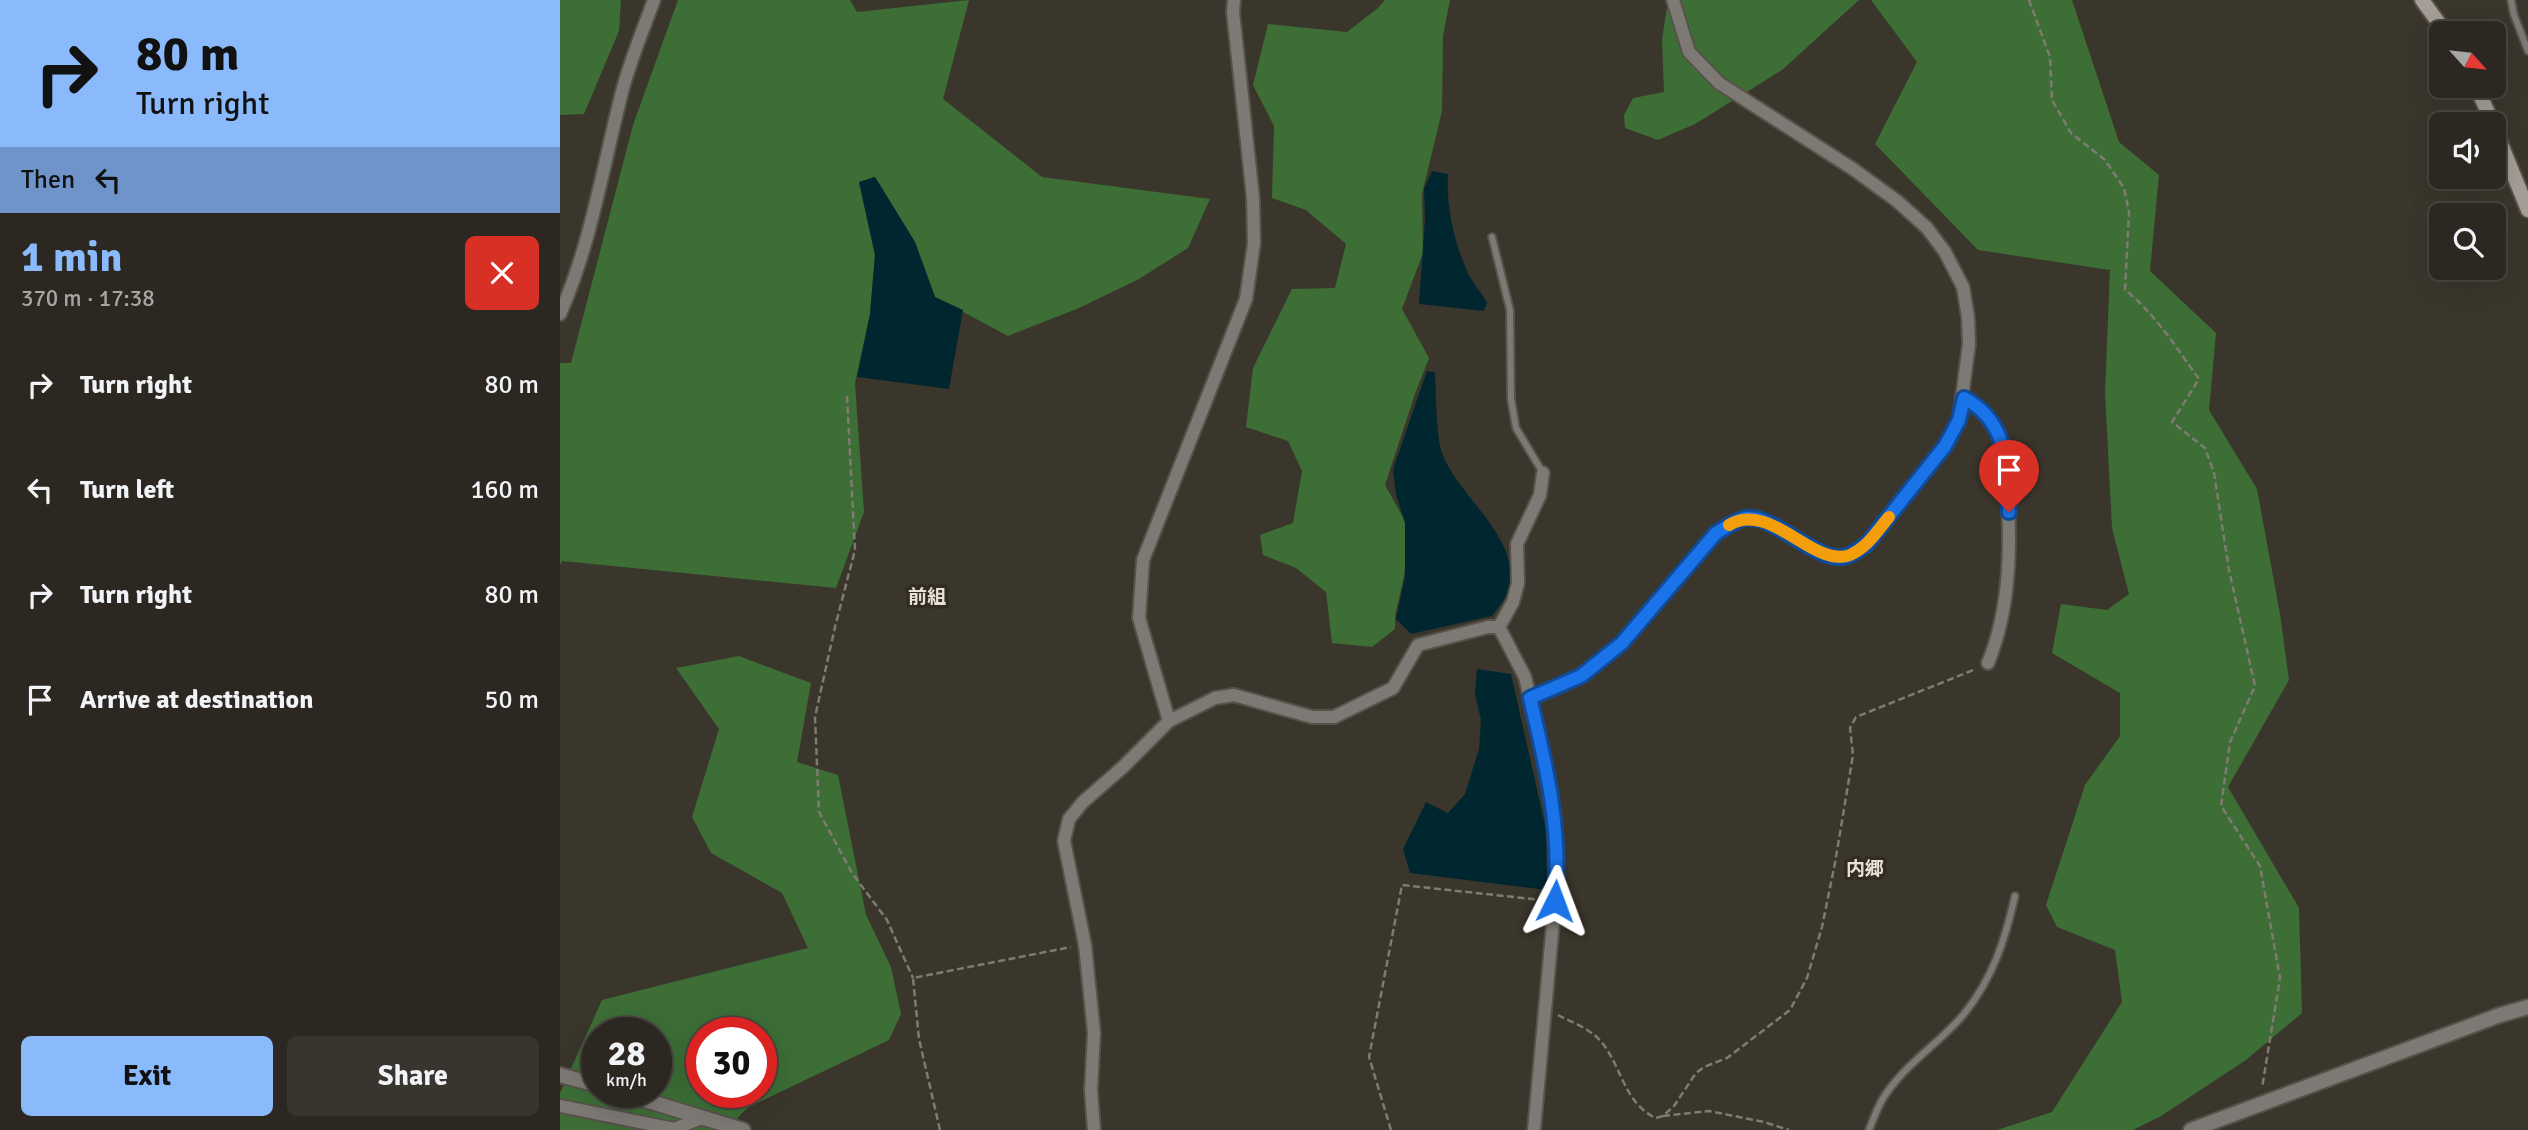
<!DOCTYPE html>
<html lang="en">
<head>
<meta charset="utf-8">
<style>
  body { margin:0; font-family:Signika,"Noto Sans JP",sans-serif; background:#38342e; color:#f1f3f6; height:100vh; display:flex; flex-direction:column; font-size:26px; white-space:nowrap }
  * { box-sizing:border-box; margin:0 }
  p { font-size:23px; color:#a6a6a5 }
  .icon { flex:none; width:38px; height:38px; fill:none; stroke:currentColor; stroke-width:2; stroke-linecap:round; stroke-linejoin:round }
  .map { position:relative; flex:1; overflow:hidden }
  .side { display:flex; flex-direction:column; background:#2c2821; width:560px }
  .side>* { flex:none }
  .hud { background:#8abafc; color:#111; overflow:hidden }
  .needle { width:46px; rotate:117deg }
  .buttons { position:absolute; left:1869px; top:21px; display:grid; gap:14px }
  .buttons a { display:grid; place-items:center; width:77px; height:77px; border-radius:10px; background:#2c2821; box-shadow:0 7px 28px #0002,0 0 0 2px #48443f; font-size:35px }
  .speed { position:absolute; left:21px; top:1017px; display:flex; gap:14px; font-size:35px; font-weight:700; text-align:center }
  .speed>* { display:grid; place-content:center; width:91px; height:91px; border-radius:50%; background:#2c2821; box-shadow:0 7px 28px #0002,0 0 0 2px #48443f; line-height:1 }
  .speed small { font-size:18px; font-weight:400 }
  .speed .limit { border:10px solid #d22; background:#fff; color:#111 }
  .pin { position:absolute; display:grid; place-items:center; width:60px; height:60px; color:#fff; margin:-72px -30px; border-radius:50% 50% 50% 0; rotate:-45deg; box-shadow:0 0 7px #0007 }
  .pin .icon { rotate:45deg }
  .me { position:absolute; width:77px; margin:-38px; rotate:3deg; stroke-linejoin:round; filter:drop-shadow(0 0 5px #0008) }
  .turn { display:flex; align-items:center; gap:24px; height:147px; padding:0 21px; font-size:32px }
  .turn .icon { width:91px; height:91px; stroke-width:2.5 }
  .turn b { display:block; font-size:49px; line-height:60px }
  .then { display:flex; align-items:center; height:66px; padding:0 21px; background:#0003; gap:14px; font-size:26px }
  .round { display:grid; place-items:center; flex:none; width:74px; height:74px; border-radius:10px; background:#38342e }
  .summary { display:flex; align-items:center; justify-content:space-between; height:119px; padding:0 21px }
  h1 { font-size:42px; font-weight:700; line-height:52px; color:#8abafc }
  .button { display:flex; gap:14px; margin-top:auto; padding:14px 21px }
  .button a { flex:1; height:80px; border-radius:10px; background:#8abafc; color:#111; font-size:28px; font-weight:700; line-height:80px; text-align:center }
  .button a+a { background:#38342e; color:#f1f3f6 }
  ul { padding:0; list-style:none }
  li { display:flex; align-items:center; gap:21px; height:105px; padding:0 21px }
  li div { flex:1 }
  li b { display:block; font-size:26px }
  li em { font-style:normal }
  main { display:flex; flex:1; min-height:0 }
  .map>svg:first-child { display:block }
  .green { fill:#3c6e36; fill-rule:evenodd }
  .water { fill:#002730 }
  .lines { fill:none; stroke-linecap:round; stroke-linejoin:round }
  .service-casing { stroke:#575249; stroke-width:10 }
  .minor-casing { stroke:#575249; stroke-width:16 }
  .tertiary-casing { stroke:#575249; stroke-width:18 }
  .secondary-casing { stroke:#575249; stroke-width:18 }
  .path { stroke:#7f7b72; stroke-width:2.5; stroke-dasharray:7 3.5; stroke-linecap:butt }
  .service { stroke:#7d7974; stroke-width:6 }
  .minor { stroke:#7d7974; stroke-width:12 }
  .tertiary { stroke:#7d7974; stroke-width:14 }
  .secondary { stroke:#a49e96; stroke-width:14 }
  .route-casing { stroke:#114b97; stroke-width:18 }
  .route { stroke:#1a73e8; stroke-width:12 }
  .slow { stroke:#f59e0b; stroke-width:12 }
  .labels { text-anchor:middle; stroke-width:7; stroke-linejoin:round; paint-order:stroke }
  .neighbourhood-label { font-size:19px; font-weight:bold; fill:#e8e1d4; stroke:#312c22 }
</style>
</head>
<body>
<main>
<section class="side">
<div class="hud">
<div class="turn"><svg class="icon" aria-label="right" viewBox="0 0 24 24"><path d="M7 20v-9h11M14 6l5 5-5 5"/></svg><div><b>80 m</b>Turn right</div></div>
<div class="then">Then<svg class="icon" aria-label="left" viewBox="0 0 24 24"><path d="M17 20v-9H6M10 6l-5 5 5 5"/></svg></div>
</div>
<div class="summary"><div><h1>1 min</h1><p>370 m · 17:38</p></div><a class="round" style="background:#d93025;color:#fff"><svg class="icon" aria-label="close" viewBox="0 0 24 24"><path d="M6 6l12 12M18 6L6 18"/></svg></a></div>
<ul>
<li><svg class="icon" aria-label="right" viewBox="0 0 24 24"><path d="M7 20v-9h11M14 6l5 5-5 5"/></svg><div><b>Turn right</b></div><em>80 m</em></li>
<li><svg class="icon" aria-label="left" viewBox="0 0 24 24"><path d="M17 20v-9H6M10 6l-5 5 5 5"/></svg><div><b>Turn left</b></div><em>160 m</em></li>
<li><svg class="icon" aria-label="right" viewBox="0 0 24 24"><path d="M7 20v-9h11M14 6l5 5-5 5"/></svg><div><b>Turn right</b></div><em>80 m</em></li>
<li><svg class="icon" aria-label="arrive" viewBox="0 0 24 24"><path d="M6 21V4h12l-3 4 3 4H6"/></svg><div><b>Arrive at destination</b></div><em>50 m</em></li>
</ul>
<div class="button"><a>Exit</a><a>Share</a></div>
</section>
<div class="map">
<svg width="1968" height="1130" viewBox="0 0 1968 1130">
  <rect width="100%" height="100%" fill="#3b362c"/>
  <path class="green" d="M0 0H61L59 31 24 114 0 115Z
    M118 0H290L297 12 409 0 383 99 482 177 650 199 628 248 579 279 519 308 448 336 375 297 355 242 315 177 299 182 315 255 310 314 295 383 304 512 276 588 2 561 0 565V363H11L73 125Z
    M825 0H890L883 36 882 111 862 194 863 253 842 309 869 358 855 394 825 485 849 528 844 576 835 616V629L812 647 772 643 766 592 736 568 703 555 700 535 733 523 742 471 728 441 686 427 693 368 732 289 775 288 786 244 746 210 712 198 714 126 693 85 708 24 787 32 818 8Z
    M1108 0H1299L1222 70 1135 124 1098 140 1065 128 1064 115 1073 98 1104 92 1102 40Z
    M1311 0H1512L1559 142 1599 175 1590 271 1656 333 1649 410 1697 489 1720 614 1729 680 1668 787 1739 908 1742 1013 1686 1060 1601 1116 1573 1130H1437L1492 1112 1562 1002 1555 950 1497 927 1486 905 1525 785 1560 736V693L1492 653 1501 604 1547 610 1569 594 1552 528 1545 392 1550 270 1418 250 1315 144 1357 62Z
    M179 656 251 683 237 762 278 775 306 915 331 967 341 1014 329 1040 187 1108 166 1130H0V1093L42 1000 248 948 222 893 151 853 132 817 159 729 116 668ZM37 1032H96V1092H37ZM142 1032H201V1092H142Z"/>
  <path class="water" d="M872 171 888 174C886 206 894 242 907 271 912 283 922 292 927 303L924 311 859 304 865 219 864 189Z
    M315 177 355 242 375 297 403 310 389 389 297 377 310 314 315 255 299 182Z
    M867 371 875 372C876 392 876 436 882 453 897 495 963 540 949 589 946 599 938 608 932 616L851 634 836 619 845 576V523L836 495 833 469Z
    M917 669 951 674 986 829 987 890 850 873 843 849 866 802 888 813 905 794 919 749 921 720 915 694Z"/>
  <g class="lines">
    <defs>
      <path id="service" d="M1951 0 1954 15 1968 51
        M932 237 950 310 951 399 956 428 983 473
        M1309 1130C1313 1120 1317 1109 1322 1100 1342 1066 1379 1044 1404 1014 1433 978 1445 940 1455 896"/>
      <path id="minor" d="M0 314C31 244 43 166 62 92 70 61 83 30 94 0
        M1403 398C1424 409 1436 424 1443 446 1447 457 1446 472 1447 483 1451 544 1451 607 1428 663
        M939 627 965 677 982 750 995 819 997 879 974 1130
        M939 627 953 602 958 583 957 544 980 495 983 473
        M970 698 1021 675 1062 643 1156 533C1165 528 1175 520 1186 519 1215 515 1256 561 1283 557 1292 556 1299 549 1307 544L1385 446 1399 420 1409 344 1408 317 1403 287 1385 252 1367 228 1337 201 1293 169 1159 83 1129 52 1113 0
        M609 721 579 618 583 560 686 299 694 243 693 198 673 12 674 0
        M0 1106 114 1129 144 1117
        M534 1130 531 1090 534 1033 525 945 504 841 509 819 523 802 563 767 609 721 655 698 674 695 752 717H774L833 688 858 645 928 627H939"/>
      <path id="tertiary" d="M0 1075 37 1085
        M59 1092 183 1130
        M1631 1130 1940 1015 1968 1007"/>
      <path id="secondary" d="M1862 0 1886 33
        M1916 86 1933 124
        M1934 127 1968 210"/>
    </defs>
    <use href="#service" class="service-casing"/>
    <use href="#minor" class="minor-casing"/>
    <use href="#tertiary" class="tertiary-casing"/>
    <use href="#secondary" class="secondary-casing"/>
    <path class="path" d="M1469 0 1490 57 1492 100 1511 133 1545 160 1564 188 1569 212 1565 290C1595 313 1617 349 1639 379L1612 422 1645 448 1654 473 1669 570 1695 686 1670 742 1661 806 1700 866 1720 978 1702 1088
      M287 396 295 550 275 627 255 717 259 812 292 873 327 920 353 978
      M998 1015C1009 1021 1023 1026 1033 1034 1061 1055 1060 1102 1096 1118L1103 1116 1114 1106 1136 1073 1144 1067 1167 1058 1230 1010 1247 978 1262 927 1275 863 1293 755 1290 728 1296 717 1416 669
      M1103 1116 1149 1111 1204 1122 1229 1130
      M380 1130 359 1039 353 978 511 947
      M831 1130 809 1057 842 885 981 900"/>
    <use href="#service" class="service"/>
    <use href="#minor" class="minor"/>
    <use href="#tertiary" class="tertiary"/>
    <use href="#secondary" class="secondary"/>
  </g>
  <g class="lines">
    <defs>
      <path id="route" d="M995 901C1002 832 986 764 970 698L1021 676 1062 643 1156 533C1165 528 1175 520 1186 518 1214 515 1256 561 1283 557 1292 556 1299 549 1307 544L1385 446 1399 420 1404 398C1450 423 1446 466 1449 512"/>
    </defs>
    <use href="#route" class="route-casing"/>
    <use href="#route" class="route"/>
    <path class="slow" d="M1169 525C1211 500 1254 569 1290 555 1307 548 1318 530 1329 517"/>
  </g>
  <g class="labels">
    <g class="neighbourhood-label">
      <text x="367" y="603">前組</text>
      <text x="1305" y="875">内郷</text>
    </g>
  </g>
</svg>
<div class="buttons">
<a><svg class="needle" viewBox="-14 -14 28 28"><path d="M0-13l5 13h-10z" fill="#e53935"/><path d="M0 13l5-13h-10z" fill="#a6a6a5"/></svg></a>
<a><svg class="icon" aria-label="sound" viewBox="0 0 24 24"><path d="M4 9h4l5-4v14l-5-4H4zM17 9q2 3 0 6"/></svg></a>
<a><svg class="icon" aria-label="search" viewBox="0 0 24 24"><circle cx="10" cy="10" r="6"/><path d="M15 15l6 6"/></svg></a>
</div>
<div class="speed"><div>28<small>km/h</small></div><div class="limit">30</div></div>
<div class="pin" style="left:1449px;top:512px;background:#d93025"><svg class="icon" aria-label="arrive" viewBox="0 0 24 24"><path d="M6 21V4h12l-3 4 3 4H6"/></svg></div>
<svg class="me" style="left:995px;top:901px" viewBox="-20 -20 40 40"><path d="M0-17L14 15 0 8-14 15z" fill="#1a73e8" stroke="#fff" stroke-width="4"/></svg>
</div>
</main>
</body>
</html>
